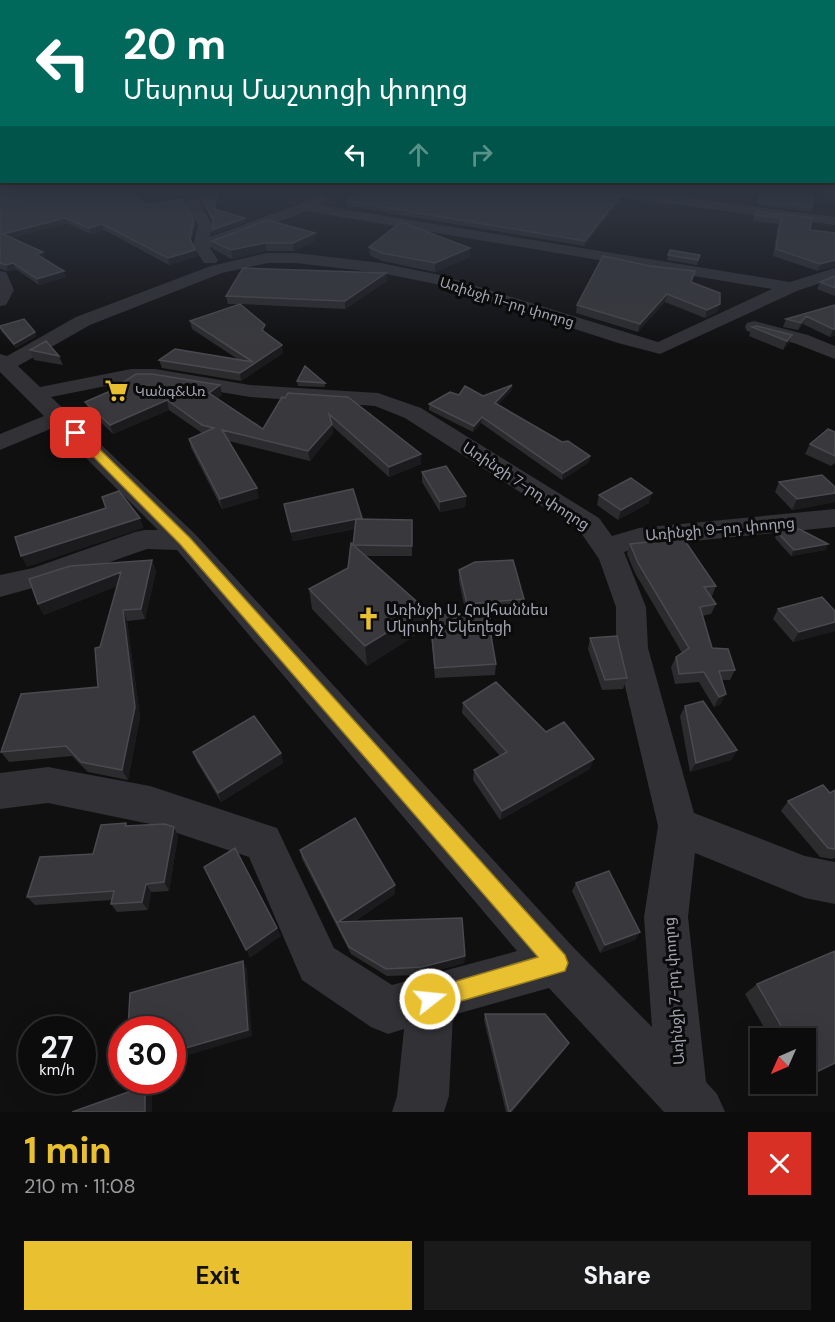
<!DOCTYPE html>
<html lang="en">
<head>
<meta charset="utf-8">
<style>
  body { margin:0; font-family:"DM Sans","Noto Sans Armenian",sans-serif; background:#1a1a1b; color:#f1f3f6; height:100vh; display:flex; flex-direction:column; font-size:22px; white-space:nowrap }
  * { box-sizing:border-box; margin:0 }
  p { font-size:20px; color:#9a9b9d }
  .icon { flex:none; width:33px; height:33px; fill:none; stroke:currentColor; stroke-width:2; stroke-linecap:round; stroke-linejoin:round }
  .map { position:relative; height:1112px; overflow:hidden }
  .details { display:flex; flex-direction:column; background:#0c0c0d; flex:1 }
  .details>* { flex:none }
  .banner { position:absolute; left:0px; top:0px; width:836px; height:183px; box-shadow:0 6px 24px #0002,0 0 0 2px #2c2c2e; background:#00695c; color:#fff; overflow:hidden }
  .needle { width:39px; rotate:225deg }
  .controls { position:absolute; left:750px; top:1028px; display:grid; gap:12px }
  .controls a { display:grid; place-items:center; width:66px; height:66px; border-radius:0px; background:#0c0c0d; box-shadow:0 6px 24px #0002,0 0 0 2px #2c2c2e; font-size:30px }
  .speed { position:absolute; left:18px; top:1016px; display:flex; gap:12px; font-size:30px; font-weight:700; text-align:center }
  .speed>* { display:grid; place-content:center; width:78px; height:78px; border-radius:50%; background:#0c0c0d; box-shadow:0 6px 24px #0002,0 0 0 2px #2c2c2e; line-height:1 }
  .speed small { font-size:15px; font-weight:400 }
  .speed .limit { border:9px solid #d22; background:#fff; color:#111 }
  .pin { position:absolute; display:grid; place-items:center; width:51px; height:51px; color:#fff; margin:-26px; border-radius:12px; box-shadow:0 3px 9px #0006 }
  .me { position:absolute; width:66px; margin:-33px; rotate:74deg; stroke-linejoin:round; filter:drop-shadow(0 0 4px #0008) }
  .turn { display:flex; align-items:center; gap:21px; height:126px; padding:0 24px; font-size:27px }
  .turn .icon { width:78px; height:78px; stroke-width:2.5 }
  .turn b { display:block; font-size:42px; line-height:51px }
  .lanes { display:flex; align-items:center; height:57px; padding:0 24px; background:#0003; justify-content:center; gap:30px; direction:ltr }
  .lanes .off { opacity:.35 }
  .round { display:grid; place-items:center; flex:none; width:63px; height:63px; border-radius:0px; background:#1a1a1b }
  .headline { display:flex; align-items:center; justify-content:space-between; height:102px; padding:0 24px }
  h1 { font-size:36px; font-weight:700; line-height:45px; color:#e9c130 }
  .action { display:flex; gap:12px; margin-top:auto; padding:12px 24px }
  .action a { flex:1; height:69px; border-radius:0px; background:#e9c130; color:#111; font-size:24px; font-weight:700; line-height:69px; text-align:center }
  .action a+a { background:#1a1a1b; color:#f1f3f6 }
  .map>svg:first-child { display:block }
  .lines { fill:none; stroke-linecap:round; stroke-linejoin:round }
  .minor { fill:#313136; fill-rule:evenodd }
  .wall { fill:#2c2c2f }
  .shaded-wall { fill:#1b1b1d }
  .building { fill:#39393d; stroke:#494a4f; stroke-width:1.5 }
  .route { fill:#e9c130; stroke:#977d1f; stroke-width:1.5 }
  .labels { text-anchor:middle; stroke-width:6; stroke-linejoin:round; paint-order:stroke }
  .far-street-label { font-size:14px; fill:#a2a4b1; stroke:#0b0b0c }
  .far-poi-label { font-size:14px; fill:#a2a4b1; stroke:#0b0b0c; text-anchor:start }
  .street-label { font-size:15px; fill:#a2a4b1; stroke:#0b0b0c }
  .poi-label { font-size:15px; fill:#a2a4b1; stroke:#0b0b0c; text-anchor:start }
</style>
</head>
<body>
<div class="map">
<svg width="835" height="1112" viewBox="0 0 835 1112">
  <rect width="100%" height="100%" fill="#101011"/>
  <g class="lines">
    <path class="minor" d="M603 192H643L835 217V225L609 196Z
      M321 193 328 197 318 205 790 282 835 268V278L797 291 660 354 618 343 436 284 381 273 296 263H267L222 273 90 325 18 366 40 387 131 369H155L250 385 378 393 421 408 599 518 612 536 639 528 835 509V527L642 546 624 552 646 607 648 648 694 813 805 856 835 862V904L805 898 695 853 688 917 706 1082 717 1094 725 1112H664L549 988 453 1015 449 1096 444 1112H392L397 1096 404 1029 388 1034 371 1027 302 980 249 857 150 824 48 803 0 809V773L48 767 150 786 277 828 334 948 392 985 517 951 177 550 147 549 47 584 0 597V575L33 568 135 532 145 530H158L55 427 0 450V434L44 416 0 372V354L7 356 76 317 211 266 267 253H296L381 263 440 275 658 342 772 289 306 211 210 248 218 260 216 263H204L193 246 198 225 186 202 188 199H198L200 202 212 225 210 237 300 204ZM131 381H155L250 397 375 406 405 418 579 530 599 559 616 607V648L658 826 644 917 652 1027 573 947 195 534 51 397Z
      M0 271 6 272 14 290 6 305 0 306Z
      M754 321 808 335 835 346V359L794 343 747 331 745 327 747 323Z"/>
  </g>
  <path class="wall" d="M0 192 146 205 196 225 191 243 197 256 169 265 104 230 91 234 67 223 12 238 45 258 43 259 66 277 39 285 16 269 8 271 0 269Z
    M760 192 812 208 811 212 757 205Z
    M217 195 218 198 215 209 245 218 246 222 213 234 212 230 213 222 202 201 201 197Z
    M620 200 584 246 347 206V201Z
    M756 211 812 218 810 230 835 233 818 271 773 256 778 224 753 221Z
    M315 233V241L294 251H266L232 259 213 249 212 241Z
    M369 247 470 248V257L435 272 382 261 370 255Z
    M668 255H700L697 265 667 260Z
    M386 273 387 281 345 309 241 304 283 353 241 381 162 368 159 360H239L192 329 190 321 239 304H228L226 296Z
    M835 276V296L817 289 820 282Z
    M691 282 720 304 717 312 705 318 665 302 638 332 576 313 577 305Z
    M835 305V335L830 337 803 324 798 330 783 327 786 319Z
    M0 326 37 336 16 348 1 331Z
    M752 327 792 335 788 344 783 350 749 336Z
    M30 350 59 356 63 365 34 360Z
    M297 381 325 383V387L298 386Z
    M512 385 511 391 498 405 562 442 590 456 589 462 562 480 481 423 473 432 429 410V404L459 395 483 396Z
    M288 393 421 454V464L389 477 332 426 333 433 310 461 229 441 259 498 222 509 191 448 189 439 202 433 169 410 113 434 89 411 85 402 222 395 217 398 263 429Z
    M835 432V463L831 466 805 454 810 444Z
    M422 472 466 496 465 507 440 512 422 482Z
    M779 482 835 502 792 510 775 492Z
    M599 495 649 503 618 520 597 505Z
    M284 504 362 519 412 520V556H365L425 609V629L367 666 312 609 309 589 348 568 353 545 355 529 293 541Z
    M777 532 828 544 825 550 791 556 775 538Z
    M630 544 716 586 712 596H710L716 604 711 614 702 616 712 648 735 670 730 680H722L721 704 714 707 699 682 675 684 671 667 676 657 682 653 635 573 627 554Z
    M152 560 156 571 145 619 127 621 140 717 128 780 88 772 72 756 9 762 1 752 98 687 100 647 117 586 44 615 38 604Z
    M459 570 524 599 523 610 487 613 496 664 495 675 435 678 430 626V615L466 614 459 581Z
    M778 609 835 611V631L793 642 773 619Z
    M590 638 627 678 623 689 602 690 588 649Z
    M463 703 546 732 590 769 500 820 473 780 474 770 500 756 462 713Z
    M685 706 737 750 731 760 690 772 680 716Z
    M193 752 281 753 283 763 221 802 197 762Z
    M835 790V858L832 859 820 857 781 811 788 801 830 793Z
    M126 823 128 826 178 836 169 891 151 892 148 910 117 912 111 904 112 900 35 905 27 897 93 854Z
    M300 850 395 885V894L353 922 465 956 464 963 421 975 387 976 351 954 302 859Z
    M576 883 640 932 635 940 600 953 572 891Z
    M757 984 835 1064 806 1078V1038H770L745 994Z
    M485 1014 565 1049 512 1112H506L484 1020Z"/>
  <path class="shaded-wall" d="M217 195 218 198 214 213V209Z
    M621 195 620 200 584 246 585 241Z
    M65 218 67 223 6 240 3 234Z
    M245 218 246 222 213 234 212 230Z
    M194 220 196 225 191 245 190 239Z
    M102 224 104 230 91 234 89 228Z
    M315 233V241L294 251 293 243Z
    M265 243 266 251 232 259 231 250Z
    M470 248V257L435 272V263Z
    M195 250 197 256 169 265 168 258Z
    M43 252 45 258 38 260 36 254Z
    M835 260V267L818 271 820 264Z
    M13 263 16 269 8 271 6 265Z
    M64 271 66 277 39 285 37 279Z
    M386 273 387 281 345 309V301Z
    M667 294 665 302 638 332 640 324Z
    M720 304 717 312 705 318 707 310Z
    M806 316 803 324 798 330 801 323Z
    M833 329H835V335L830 337Z
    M35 332 37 336 16 348 14 344Z
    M792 335 788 344 783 350 787 341Z
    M282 345 283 353 241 381 240 373Z
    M220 385 222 395 211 402 209 393Z
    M512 385 511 391 494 409 495 403Z
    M167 400 169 410 113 434 110 425Z
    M482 417 481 423 473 432 474 426Z
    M332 424 333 433 310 461 308 451Z
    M421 454V464L389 477V467Z
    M590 456 589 462 562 480 563 473Z
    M257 488 259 498 222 509 220 499Z
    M652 493 649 503 618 520 621 510Z
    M835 493V502L792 510 797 499Z
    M466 496 465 507 440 512V502Z
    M140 518 144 528 27 567 21 556Z
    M362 518 363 527 293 541 291 532Z
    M828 544 825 550 791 556 794 550Z
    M152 560 156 571 145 619 141 609Z
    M121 572 125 583 44 615 38 604Z
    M425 609V629L367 666 365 646Z
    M123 610 127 621 140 717 128 780 122 770Z
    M835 622V631L793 642 799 632Z
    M726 694 721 704 714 707 719 697Z
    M737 750 731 760 690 772 696 763Z
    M281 753 283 763 221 802 218 793Z
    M594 759 590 769 500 820 502 811Z
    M174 827 178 836 169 891 164 882Z
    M146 884 151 892 148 910 142 902Z
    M395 885V894L340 930 338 922Z
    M277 928 281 936 250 958 246 950Z
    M640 932 635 940 600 953 605 945Z
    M465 956 464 963 421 975 422 967Z
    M243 961 247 969 252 1036 172 1060V1052Z
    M569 1043 565 1049 512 1112H510Z
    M835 1063V1064L806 1078Z
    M145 1086 152 1091V1112H145Z"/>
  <path class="building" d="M0 192H129L146 205 183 199 194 220 190 239 195 250 168 258 102 224 89 228 65 218 3 234 43 252 36 254 64 271 37 279 13 263 6 265 0 263Z
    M360 192H608L621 195 585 241 347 201Z
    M761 192H814L812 208 758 201Z
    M217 195 214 209 245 218 212 230 213 220 201 197Z
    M756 211 812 218 810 230 835 233V260L820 264 776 249 781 218 755 215Z
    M267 220 315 233 293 243H265L231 250 212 241Z
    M401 222 470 248 435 263 382 253 369 247Z
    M670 250 700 255 698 260 668 255Z
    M603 256 650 266 695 271 691 282 720 293V304L707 310 667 294 640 324 577 305Z
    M243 268 386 273 345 301 226 296Z
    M835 276V288L820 282Z
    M240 304 265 325 262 330 282 345 240 373 159 360 175 349 253 362 190 321Z
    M835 305V329H833L806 316 801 323 786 319Z
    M24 319 35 332 14 344 0 327V326Z
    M757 326 792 335 787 341 752 327Z
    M46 341 59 356 30 350Z
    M305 366 325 383 297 381Z
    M136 374H152L220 385 209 393 263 429 282 397 285 398 288 393 348 397 421 454 389 467 329 414 332 424 308 451 222 430 257 488 220 499 189 439 214 428 202 425 167 400 110 425 85 402 108 392Z
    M512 385 495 403 562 442 568 441 590 456 563 473 482 417 474 426 429 404 450 392 459 395 465 386 483 396Z
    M828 429 835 432V456L810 444Z
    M446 466 466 496 440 502 422 472Z
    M822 475 835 487V493L797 499 779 482Z
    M631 478 652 493 621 510 599 495Z
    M353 489 362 518 291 532 284 504Z
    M119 491 140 518 21 556 15 537 106 508 102 497Z
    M356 519 412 520V546L353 545Z
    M799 529 828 544 794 550 777 532Z
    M683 538 716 586 704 587 716 604 700 607 712 648 728 649 735 670 719 671 726 694 719 697 704 672 679 674 676 657 689 648 638 563 630 544Z
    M351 543 425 609 365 646 309 589 348 568Z
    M152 560 141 609 123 610 135 707 122 770 81 762 66 746 1 752 21 694 98 687 95 648 100 647 121 572 38 604 29 579 70 566Z
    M513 560 524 599 467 604 459 570 475 562Z
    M822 597 835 611V622L799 632 778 609Z
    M487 613 496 664 435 668 430 615Z
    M617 636 627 678 605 680 590 638Z
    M496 682 546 732 564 722 594 759 502 811 474 770 507 752 463 703Z
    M703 701 737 750 696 763 685 706Z
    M254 716 281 753 218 793 193 752Z
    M823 785 830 793 835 790V849L828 848 788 801Z
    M355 818 395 885 338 922 462 918 465 956 422 967 386 969 349 947 300 850Z
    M126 823 125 826 165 824 174 827 164 882 146 884 142 902 111 904 114 891 27 897 40 857 93 854 101 825Z
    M235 848 277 928 246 950 204 867Z
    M609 871 640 932 605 945 576 883Z
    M835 951V1063L810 1075 806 1067V1038H788L757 984Z
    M243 961 248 1030 172 1052V1029H128L130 993Z
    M485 1014H545L569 1043 510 1112H509Z
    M145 1086V1112H72Z"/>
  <linearGradient id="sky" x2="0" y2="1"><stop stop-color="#090909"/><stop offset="0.55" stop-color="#313743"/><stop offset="1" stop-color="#313743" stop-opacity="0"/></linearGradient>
  <rect width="835" height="348" fill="url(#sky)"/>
  <path class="route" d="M76 429 80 430 190 538 565 955 568 963 565 971 430 1010 423 1007 419 999 423 991 538 957 180 544 72 435V430Z"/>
  <defs>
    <symbol id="supermarket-bare" viewBox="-9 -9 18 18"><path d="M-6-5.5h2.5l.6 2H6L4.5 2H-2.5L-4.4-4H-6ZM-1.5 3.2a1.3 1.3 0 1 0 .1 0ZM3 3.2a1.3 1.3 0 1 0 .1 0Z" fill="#e9c130" stroke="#0b0b0c" stroke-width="2.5" paint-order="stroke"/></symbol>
    <symbol id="church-bare" viewBox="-9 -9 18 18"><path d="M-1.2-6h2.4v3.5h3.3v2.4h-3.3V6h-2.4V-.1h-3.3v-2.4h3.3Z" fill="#e9c130" stroke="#0b0b0c" stroke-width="2.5" paint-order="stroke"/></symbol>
  </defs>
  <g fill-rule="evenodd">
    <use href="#supermarket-bare" x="100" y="374" width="33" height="33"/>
    <use href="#church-bare" x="352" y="602" width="33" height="33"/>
  </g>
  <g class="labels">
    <g class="far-street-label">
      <text transform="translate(507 302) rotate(17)" y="5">Առինջի 11-րդ փողոց</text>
    </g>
    <g class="far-poi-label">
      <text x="135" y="396">Կանգ&amp;Առ</text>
    </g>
    <g class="street-label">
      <text transform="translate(526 486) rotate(33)" y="5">Առինջի 7-րդ փողոց</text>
      <text transform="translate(720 529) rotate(-5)" y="5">Առինջի 9-րդ փողոց</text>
      <text transform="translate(674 991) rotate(-94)" y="5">Առինջի 7-րդ փողոց</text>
    </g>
    <g class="poi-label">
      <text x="386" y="615">Առինջի Ս. Հովհաննես<tspan x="386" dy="17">Մկրտիչ Եկեղեցի</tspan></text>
    </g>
  </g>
</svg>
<div class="controls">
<a><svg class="needle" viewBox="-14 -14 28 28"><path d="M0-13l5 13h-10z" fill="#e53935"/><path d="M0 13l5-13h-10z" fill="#9a9b9d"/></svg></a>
</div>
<div class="speed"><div>27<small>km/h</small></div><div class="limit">30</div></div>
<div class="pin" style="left:76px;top:433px;background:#d93025"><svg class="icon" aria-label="arrive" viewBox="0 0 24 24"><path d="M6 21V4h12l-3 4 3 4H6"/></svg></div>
<svg class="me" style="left:430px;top:999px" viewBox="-20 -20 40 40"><circle r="17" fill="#e9c130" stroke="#fff" stroke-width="3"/><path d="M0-11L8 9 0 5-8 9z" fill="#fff"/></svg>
<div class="banner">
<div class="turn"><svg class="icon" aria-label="left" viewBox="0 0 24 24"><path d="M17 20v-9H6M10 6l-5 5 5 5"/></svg><div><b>20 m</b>Մեսրոպ Մաշտոցի փողոց</div></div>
<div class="lanes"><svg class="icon" aria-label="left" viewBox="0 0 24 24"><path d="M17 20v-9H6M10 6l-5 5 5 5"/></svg><svg class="icon off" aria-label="ahead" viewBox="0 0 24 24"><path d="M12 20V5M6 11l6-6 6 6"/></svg><svg class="icon off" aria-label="right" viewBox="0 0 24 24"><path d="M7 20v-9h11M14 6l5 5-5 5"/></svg></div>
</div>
</div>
<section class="details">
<div class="headline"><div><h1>1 min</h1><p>210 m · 11:08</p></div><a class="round" style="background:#d93025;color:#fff"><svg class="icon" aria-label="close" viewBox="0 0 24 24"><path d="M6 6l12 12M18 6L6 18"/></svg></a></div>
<div class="action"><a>Exit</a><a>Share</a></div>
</section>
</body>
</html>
